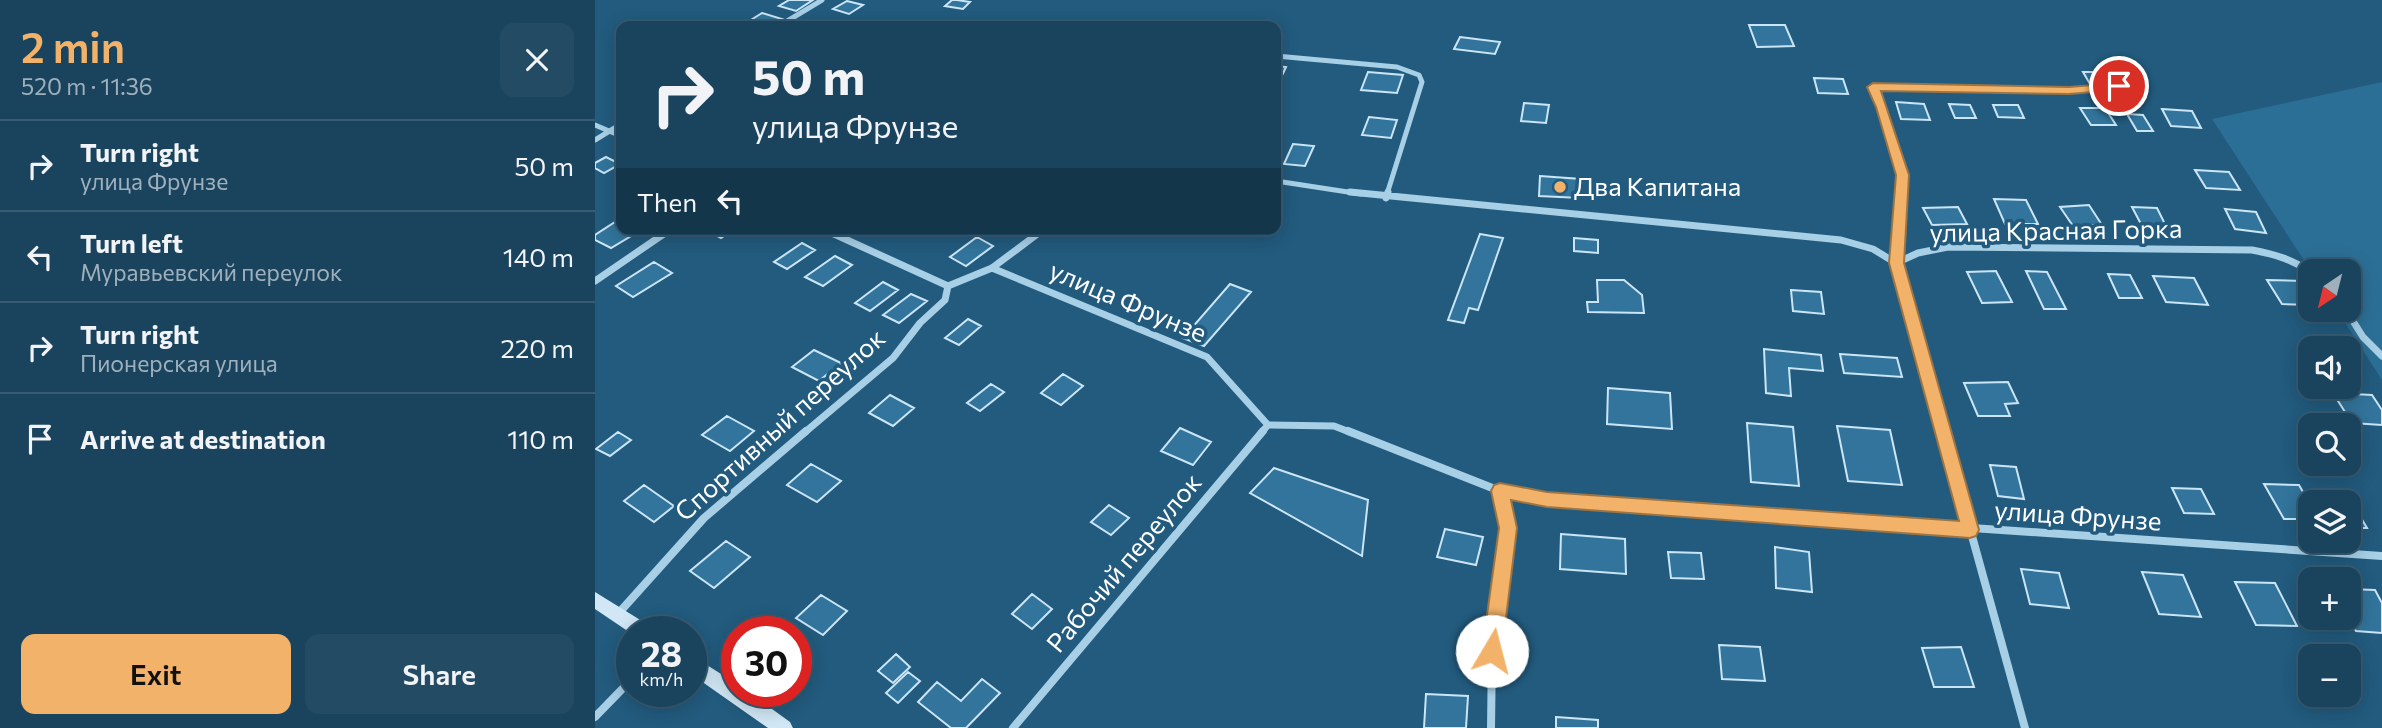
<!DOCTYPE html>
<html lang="en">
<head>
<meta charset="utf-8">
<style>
  body { margin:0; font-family:Commissioner,sans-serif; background:#234b64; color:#f1f3f6; height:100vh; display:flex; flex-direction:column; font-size:26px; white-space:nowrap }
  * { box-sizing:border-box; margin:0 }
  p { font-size:23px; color:#9fb0bc }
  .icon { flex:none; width:38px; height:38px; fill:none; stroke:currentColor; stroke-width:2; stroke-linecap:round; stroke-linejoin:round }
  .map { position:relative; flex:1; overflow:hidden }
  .side { display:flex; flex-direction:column; background:#1a445e; width:595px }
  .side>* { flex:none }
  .hud { position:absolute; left:21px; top:21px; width:665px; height:214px; border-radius:14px; box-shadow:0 4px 18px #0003,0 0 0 2px #385c73; background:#1a445e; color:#f1f3f6; overflow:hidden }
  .needle { width:46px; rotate:215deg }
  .tools { position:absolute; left:1703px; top:259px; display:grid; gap:14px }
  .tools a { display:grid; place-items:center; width:63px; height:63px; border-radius:14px; background:#1a445e; box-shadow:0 4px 18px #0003,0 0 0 2px #385c73; font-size:35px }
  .speed { position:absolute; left:21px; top:616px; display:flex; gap:14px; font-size:35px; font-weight:700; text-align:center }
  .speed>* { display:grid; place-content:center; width:91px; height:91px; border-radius:50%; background:#1a445e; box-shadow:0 4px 18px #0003,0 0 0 2px #385c73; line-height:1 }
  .speed small { font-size:18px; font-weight:400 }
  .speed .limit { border:10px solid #d22; background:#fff; color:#111 }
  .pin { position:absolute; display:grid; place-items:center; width:60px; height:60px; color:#fff; margin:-30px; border:4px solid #fff; border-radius:50%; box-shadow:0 2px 7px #0007 }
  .me { position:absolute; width:77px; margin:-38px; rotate:8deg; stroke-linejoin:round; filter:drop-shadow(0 0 5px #0008) }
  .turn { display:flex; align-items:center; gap:24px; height:147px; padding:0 21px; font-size:32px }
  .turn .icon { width:91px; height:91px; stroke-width:2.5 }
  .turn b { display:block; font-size:49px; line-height:60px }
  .then { display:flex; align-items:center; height:66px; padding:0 21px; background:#0003; gap:14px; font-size:26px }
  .round { display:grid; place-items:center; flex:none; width:74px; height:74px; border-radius:14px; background:#234b64 }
  .headline { display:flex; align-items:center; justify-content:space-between; height:119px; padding:0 21px }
  h1 { font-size:42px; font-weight:600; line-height:52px; color:#f2b269 }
  .button { display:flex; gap:14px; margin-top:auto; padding:14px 21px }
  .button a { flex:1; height:80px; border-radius:14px; background:#f2b269; color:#111; font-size:28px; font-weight:600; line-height:80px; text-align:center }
  .button a+a { background:#234b64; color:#f1f3f6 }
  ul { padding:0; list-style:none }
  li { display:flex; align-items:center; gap:21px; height:91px; padding:0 21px; border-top:2px solid #385c73 }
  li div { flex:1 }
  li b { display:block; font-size:26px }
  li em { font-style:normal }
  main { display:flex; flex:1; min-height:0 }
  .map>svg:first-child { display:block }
  .green { fill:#2c6f96 }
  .building { fill:#32749b; stroke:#cae5f5; stroke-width:2 }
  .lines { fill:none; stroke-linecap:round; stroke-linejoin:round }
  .street-far2 { stroke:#a7cfe6; stroke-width:5 }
  .street-far1 { stroke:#a7cfe6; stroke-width:7 }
  .street { stroke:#a7cfe6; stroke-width:8 }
  .secondary { fill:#d1e7f5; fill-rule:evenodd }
  .route { fill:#f2b269; stroke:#9d7444; stroke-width:2 }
  .poi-dot { fill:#f2b269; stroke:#225b7e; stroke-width:2.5 }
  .labels { text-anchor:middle; stroke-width:7; stroke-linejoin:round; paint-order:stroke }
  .poi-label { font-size:26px; fill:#fff; stroke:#225b7e; text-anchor:start }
  .street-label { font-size:26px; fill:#fff; stroke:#225b7e }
</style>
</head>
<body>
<main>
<section class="side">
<div class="headline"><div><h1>2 min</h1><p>520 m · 11:36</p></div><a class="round"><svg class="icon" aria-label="close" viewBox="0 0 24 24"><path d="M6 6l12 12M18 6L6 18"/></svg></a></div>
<ul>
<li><svg class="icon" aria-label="right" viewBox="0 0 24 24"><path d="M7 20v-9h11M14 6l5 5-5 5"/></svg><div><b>Turn right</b><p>улица Фрунзе</p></div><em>50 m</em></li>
<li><svg class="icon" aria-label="left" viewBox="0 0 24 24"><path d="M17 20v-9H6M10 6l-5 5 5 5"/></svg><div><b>Turn left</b><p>Муравьевский переулок</p></div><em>140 m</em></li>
<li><svg class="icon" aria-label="right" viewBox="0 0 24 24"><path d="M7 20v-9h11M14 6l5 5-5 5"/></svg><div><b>Turn right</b><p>Пионерская улица</p></div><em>220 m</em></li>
<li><svg class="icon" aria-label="arrive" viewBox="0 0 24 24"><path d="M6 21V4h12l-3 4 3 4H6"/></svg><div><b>Arrive at destination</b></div><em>110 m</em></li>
</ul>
<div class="button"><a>Exit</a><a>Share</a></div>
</section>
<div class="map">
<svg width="1787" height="728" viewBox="0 0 1787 728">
  <rect width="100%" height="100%" fill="#225b7e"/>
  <path class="green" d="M1787 82V380L1742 310H1754V271H1716L1617 119Z"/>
  <path class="building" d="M194 0H218L201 11 184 6Z
    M357 0H362L375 2 368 9 350 6Z
    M252 1 268 5 254 14 238 9Z
    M167 13 187 19 176 26 151 23Z
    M1154 25H1190L1199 46 1162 47Z
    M865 37 905 42 900 54 859 49Z
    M681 66 691 67 683 84H681Z
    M773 72 808 75 802 93 766 90Z
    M1488 72H1502L1509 84H1495Z
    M1219 78 1248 79 1253 94 1223 93Z
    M1301 102 1329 104 1335 120 1306 119Z
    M929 103 954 105 951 123 926 121Z
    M1354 104 1375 105 1381 118H1360Z
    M1398 105H1423L1429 118 1403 117Z
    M1485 108H1510L1521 125H1496Z
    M1567 109 1597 111 1606 128 1576 126Z
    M1532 114 1548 115 1558 131H1542Z
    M774 117 802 120 796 138 767 135Z
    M698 144 719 146 710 166 689 164Z
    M11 157 25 164 9 173 0 168V163Z
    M1600 170 1634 172 1645 190 1611 188Z
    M945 176 986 179 985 198 944 196Z
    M1399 199 1431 200 1443 224H1410Z
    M1494 205 1507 225 1478 226 1465 207Z
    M1363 207 1372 224 1337 225 1328 208Z
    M1537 207 1562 208 1572 228 1547 226Z
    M1630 209 1661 212 1671 233 1640 229Z
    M20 222 26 226V229L41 233 16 248 0 240V235Z
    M110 229H139L126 238Z
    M885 234 908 238 883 310 874 308 869 323 853 320Z
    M382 237 398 246 371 266 355 257Z
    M979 238 1003 240V253L979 251Z
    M207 243 220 250 192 269 179 262Z
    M240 256 257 265 228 286 210 277Z
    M59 262 77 273 38 297 21 286Z
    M1401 271 1417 302 1387 303 1372 272Z
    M1431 271 1452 272 1471 309H1449Z
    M1513 274 1535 275 1547 298H1524Z
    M1558 276 1599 278 1613 305 1571 302Z
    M1002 280H1029L1047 295 1049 313 993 312 992 302H1003Z
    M1672 280 1709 281 1715 291V305L1687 304Z
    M288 282 303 290 275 311 260 303Z
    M635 284 656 292 609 346 588 338Z
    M1196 290 1226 292 1229 314 1198 311Z
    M316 294 332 301 304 323 288 315Z
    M373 319 386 326 364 345 350 338Z
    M1169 349 1226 355 1228 371 1194 368 1196 396 1171 393Z
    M219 350 246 363 224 381 197 367Z
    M1245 354 1302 358 1307 377 1249 373Z
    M468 374 488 386 466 405 446 393Z
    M1413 382 1423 403 1410 404 1415 416H1383L1369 383Z
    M396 384 409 392 385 411 372 403Z
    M1013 388 1075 393 1077 429 1012 424Z
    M1738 393 1777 395 1787 410V425L1757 423Z
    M295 395 319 408 298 426 274 413Z
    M132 416 159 431 135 451 107 435Z
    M1152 423 1198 427 1204 486 1156 482Z
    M1242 426 1295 430 1307 485 1253 481Z
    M585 428 616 442 598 465 566 451Z
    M23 432 36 440 15 456 1 449Z
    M216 464 246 481 222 502 192 485Z
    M1395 465 1421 467 1429 499 1403 496Z
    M679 468 773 500 767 556 655 493Z
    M1669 484 1704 485 1715 504V519H1689Z
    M49 485 79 506 59 522 29 501Z
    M1577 488 1606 489 1619 514 1589 513Z
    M1728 490 1750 491 1772 528H1754V502H1735Z
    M514 505 534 518 516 535 496 522Z
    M850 529 888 537 881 565 842 557Z
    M966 534 1030 539 1031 574 965 569Z
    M131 541 155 557 119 588 95 571Z
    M1180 547 1214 552 1217 592 1181 588Z
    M1073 552 1106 553 1109 579 1076 578Z
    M1426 569 1464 573 1474 608 1435 604Z
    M1547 572 1588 575 1606 617 1564 614Z
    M1640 582 1680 583 1702 626 1661 625Z
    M1754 589 1780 590 1787 603V633L1761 631 1753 618Z
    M437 594 457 609 437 629 417 614Z
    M226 595 252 611 228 635 201 618Z
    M1124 645 1165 647 1170 681 1127 679Z
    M1366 647 1379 687H1339L1327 648Z
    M301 654 315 667 298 683 283 671Z
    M313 672 325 681 303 703 291 693Z
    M387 679 405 693 371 728H356L323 702 342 682 366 701Z
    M831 694 873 696 871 728H829Z
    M961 717 1003 720V728H961Z"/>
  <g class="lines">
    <path class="street-far2" d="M184 26 227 0
      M681 56 802 67 824 75 827 82 792 194
      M0 125 26 136
      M0 140 26 124
      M681 181 766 194
      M1306 194C1308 159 1294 118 1278 87L1474 90 1524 87"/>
    <path class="street-far1" d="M755 192 1246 240 1278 249 1301 263 1323 253 1353 247 1657 250C1678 254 1697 259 1715 272
      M1306 192 1301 263 1348 433
      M791 198 793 192
      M228 229 353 286
      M397 268 612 357 673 425 739 426 757 433
      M0 281 76 229
      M353 286 397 268 449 229
      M1751 310 1768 337 1787 356
      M209 433 298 358 325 323 350 300 353 286
      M666 433 673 425"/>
    <path class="street" d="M753 431 905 491 952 499 1787 556
      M1348 431 1430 728
      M22 615 109 518 211 431
      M0 717 37 679
      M418 728 668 431
      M896 728 897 651 913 528 905 491"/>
    <path class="secondary" d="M0 592 55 626 57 632H37V634L0 609Z
      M96 655 142 684V691H152L195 722 198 728H173L96 674Z"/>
  </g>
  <path class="route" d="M1278 83 1474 87 1524 83 1530 86 1524 90 1474 94 1286 91 1314 175 1309 263 1384 530 1381 536 1375 538 952 507 916 500 922 528 907 651 904 658 897 660 890 658 887 651 904 528 896 491 899 485 905 483 952 492 1364 521 1294 263 1301 175 1281 107 1272 87Z"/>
  <circle class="poi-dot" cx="965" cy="187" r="7"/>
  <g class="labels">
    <g class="poi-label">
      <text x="979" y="196">Два Капитана</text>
    </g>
    <g class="street-label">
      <text transform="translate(1461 231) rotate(-1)" y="9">улица Красная Горка</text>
      <text transform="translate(533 302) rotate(23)" y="9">улица Фрунзе</text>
      <text transform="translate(185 425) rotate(-42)" y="9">Спортивный переулок</text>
      <text transform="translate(1483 516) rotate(4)" y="9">улица Фрунзе</text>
      <text transform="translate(529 563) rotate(-50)" y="9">Рабочий переулок</text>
    </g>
  </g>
</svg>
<div class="tools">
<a><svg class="needle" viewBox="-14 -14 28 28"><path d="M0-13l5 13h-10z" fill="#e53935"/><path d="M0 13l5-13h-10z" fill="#9fb0bc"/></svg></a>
<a><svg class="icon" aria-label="sound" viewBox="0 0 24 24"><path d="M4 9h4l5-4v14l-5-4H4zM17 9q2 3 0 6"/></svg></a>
<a><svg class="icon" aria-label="search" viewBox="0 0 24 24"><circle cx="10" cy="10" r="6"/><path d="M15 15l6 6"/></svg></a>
<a><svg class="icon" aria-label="layers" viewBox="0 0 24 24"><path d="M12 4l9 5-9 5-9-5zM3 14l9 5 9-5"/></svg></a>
<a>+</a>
<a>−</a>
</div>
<div class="speed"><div>28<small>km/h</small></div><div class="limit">30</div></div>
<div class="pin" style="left:1524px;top:86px;background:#d93025"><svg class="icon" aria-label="arrive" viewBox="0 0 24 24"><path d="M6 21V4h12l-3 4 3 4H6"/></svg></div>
<svg class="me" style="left:897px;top:651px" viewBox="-20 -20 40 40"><circle r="19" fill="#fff"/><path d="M0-13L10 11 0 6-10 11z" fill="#f2b269"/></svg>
<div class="hud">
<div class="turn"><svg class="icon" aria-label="right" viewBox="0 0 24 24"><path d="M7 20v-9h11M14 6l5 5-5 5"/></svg><div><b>50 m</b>улица Фрунзе</div></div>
<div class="then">Then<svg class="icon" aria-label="left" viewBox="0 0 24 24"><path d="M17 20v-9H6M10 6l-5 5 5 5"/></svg></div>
</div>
</div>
</main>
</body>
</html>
